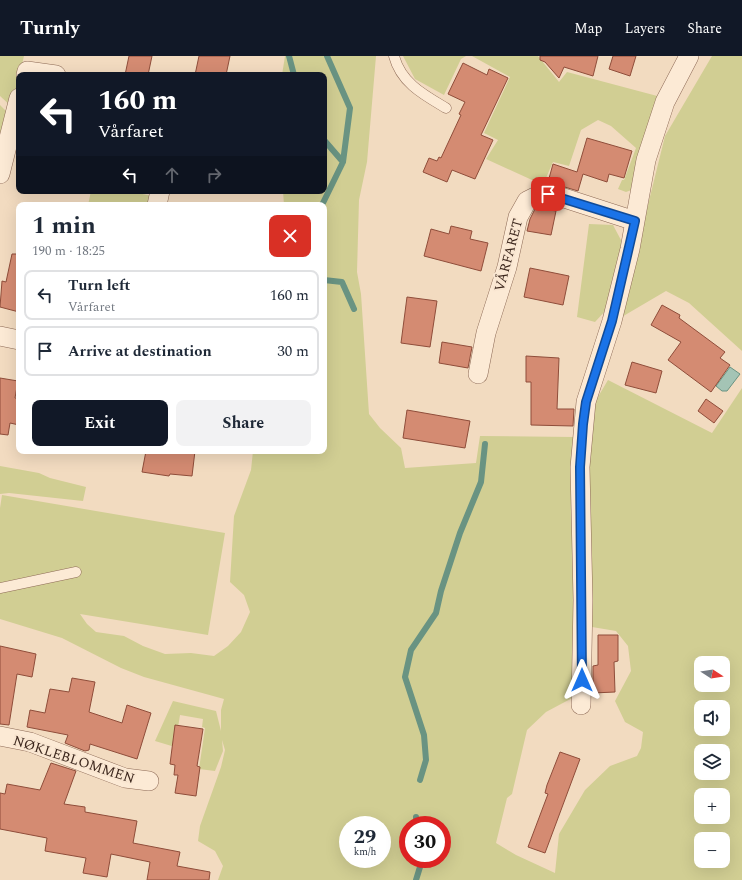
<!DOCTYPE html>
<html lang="en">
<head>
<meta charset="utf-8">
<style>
  body { margin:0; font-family:Spectral,serif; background:#f2f2f3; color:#1f2937; height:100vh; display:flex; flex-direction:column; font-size:15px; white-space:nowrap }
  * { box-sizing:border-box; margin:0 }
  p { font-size:13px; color:#747a83 }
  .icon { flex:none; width:22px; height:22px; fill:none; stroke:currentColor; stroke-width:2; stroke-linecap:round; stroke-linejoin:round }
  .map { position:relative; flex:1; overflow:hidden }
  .details { position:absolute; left:16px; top:146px; width:311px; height:252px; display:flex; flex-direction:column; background:#fff; border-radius:8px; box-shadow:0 4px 16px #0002 }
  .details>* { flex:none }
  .banner { position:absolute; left:16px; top:16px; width:311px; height:122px; border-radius:8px; box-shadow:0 4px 16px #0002; background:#111827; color:#fff; overflow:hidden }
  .needle { width:26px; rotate:102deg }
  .controls { position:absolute; left:694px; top:600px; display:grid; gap:8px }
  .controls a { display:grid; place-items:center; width:36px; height:36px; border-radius:8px; background:#fff; box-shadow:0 4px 16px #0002; font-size:20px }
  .speed { position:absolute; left:339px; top:760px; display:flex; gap:8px; font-size:20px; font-weight:700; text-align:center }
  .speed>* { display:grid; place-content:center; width:52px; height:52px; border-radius:50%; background:#fff; box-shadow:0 4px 16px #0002; line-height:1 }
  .speed small { font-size:10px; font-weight:400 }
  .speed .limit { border:6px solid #d22; background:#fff; color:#111 }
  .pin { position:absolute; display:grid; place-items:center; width:34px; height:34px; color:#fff; margin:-17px; border-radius:8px; box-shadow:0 2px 6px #0006 }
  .me { position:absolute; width:44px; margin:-22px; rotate:0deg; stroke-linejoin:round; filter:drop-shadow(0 0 3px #0008) }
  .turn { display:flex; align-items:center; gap:14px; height:84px; padding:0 16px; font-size:18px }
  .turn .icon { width:52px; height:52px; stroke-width:2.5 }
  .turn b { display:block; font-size:28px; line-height:34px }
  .lanes { display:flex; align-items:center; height:38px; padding:0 16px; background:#0003; justify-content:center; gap:20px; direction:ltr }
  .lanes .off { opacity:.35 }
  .round { display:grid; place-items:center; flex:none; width:42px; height:42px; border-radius:8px; background:#f2f2f3 }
  .head { display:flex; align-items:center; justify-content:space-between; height:68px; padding:0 16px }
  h1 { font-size:24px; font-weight:700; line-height:30px }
  .cta { display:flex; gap:8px; margin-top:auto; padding:8px 16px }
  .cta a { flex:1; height:46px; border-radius:8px; background:#111827; color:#fff; font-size:16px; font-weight:700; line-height:46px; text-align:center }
  .cta a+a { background:#f2f2f3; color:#1f2937 }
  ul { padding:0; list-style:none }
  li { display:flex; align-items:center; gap:12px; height:50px; margin:0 8px 6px; padding:0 8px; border:2px solid #e0e1e3; border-radius:8px }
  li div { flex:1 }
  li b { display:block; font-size:15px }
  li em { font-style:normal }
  header { display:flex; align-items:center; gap:24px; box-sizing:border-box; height:56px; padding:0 20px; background:#111827; color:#fff }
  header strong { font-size:19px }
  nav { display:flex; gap:22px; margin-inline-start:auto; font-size:14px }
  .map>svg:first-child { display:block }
  .green { fill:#d1ce93; fill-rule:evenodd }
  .water { fill:#a4c4b5; stroke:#699382 }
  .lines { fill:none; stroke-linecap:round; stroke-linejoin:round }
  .stream { stroke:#699382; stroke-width:6 }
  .building { fill:#d48b72; stroke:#8f4d3a }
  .lane-casing { stroke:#8d6a56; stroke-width:11 }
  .street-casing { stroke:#8d6a56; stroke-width:20 }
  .lane { stroke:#fcead5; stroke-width:10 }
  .street { stroke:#fcead5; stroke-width:19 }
  .route-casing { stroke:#114b97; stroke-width:10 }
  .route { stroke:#1a73e8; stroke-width:7 }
  .labels { text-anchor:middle; stroke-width:4; stroke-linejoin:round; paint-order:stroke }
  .street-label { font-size:14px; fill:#3b261c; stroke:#f9e6d1 }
</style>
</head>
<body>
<header>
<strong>Turnly</strong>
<nav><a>Map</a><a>Layers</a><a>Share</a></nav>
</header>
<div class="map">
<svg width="742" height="824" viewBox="0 0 742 824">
  <rect width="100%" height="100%" fill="#f2dbc0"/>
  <path class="green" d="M0 0H24L12 51 0 40Z
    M285 0H376L367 106 359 144 357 216 361 238 369 358 380 372 401 392 405 412 476 407 480 380 574 381 608 324 712 377 742 332V824H218L223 810 215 795 198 785 200 770 221 711 225 694 222 684 223 695 215 715 199 713 205 672 202 671 203 663 180 659 175 691 155 685 173 645 216 655 221 675V654L224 643 144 621 121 612 62 582 0 563V452L2 439 225 477 208 579 80 558 87 568 96 576 124 580 143 590 165 598 191 597 214 600 228 590 241 576 250 556 244 539 230 526 234 460 251 414 253 395H324V149H284L283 135H324V19H282ZM586 570 616 575 628 590 631 615 615 645 625 666 643 676 641 692 637 700 610 710 585 734 559 778 555 817 516 799 496 787 507 742 512 738 527 674 546 656 576 640ZM701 607H723V629H701ZM701 651H723V673H701ZM701 695H723V717H701ZM701 739H723V761H701ZM348 769H382V803H348ZM408 769H442V803H408ZM701 783H723V805H701Z
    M403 0H466L461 3 444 39 415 23Z
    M472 0H538L559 26 567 16 661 41 634 133 626 136 618 133 622 124H624L636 92 611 70 598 64 581 74 569 110 553 106 543 129 486 103 498 84 484 77 510 21Z
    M712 0H742V295L689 247 666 235 620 262 665 80Z
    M0 49 9 58 0 98Z
    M91 135H128L152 140 150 149H88Z
    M589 168 613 169 622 186 607 253 595 266 577 261Z
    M0 410 39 417 50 422 86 431 83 445 9 437 0 438Z"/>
  <path class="water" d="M730 311 740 318 727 335H722L716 330Z"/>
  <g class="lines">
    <path class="stream" d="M289 0 294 19
      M327 0 350 52 343 106
      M322 149 343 106 324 84
      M324 193V195
      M324 224 342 226 354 253
      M420 724 426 704 424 679 405 621 411 594 436 557 441 535 460 477 481 426 485 388
      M416 761V769
      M416 824 420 811 419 803"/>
  </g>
  <path class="building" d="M129 0H152L148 19H125Z
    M199 0H230L226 19H195Z
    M540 0H598L593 20 564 11 559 22 545 6 540 4Z
    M613 0H636L630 20 609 13Z
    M463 7 487 19 489 13 508 22 481 79 493 84 475 123 452 114 447 126 423 116 429 102 437 105 439 101 441 102 461 59 459 58 465 46 448 38Z
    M587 82 632 95 624 122 609 118 607 126 583 118 578 135 548 126 553 108 577 116Z
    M538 152 556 155 551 179 527 175 530 163 535 153Z
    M451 170 472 175 470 183 488 187 481 215 424 200 431 173 449 178Z
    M12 198H19V256L0 251 2 225 6 226Z
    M530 212 569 220 563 249 524 241Z
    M407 241 437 245 430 291 401 287Z
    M662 249 680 259 679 262 725 296 720 302 730 309 711 336 668 304 681 286 651 269Z
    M442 286 472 291 468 312 439 307Z
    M526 300 559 302 557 353H574L573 370 531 369V326H526Z
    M632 306 662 315 656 337 625 329Z
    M0 322 18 325 15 342 19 343V369L10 367 8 379 0 378Z
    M706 343 723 355 714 367 698 355Z
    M407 354 470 365 465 392 403 382Z
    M146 395H195L192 420 170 418 169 420 142 416Z
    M598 579H618V605L614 606 615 636 593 637V610L598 609Z
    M0 590 36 598 32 621 17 618 9 669 0 668Z
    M72 622 95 626 89 656 122 667 127 649 151 657 137 703 90 688 89 694 85 695 65 687 68 679 27 671 30 654 45 657 50 633 69 636Z
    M175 669 203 673 197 710 200 711 196 740 175 737 178 719H174L175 709 170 708Z
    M560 696 580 703 545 797 528 791 548 738 545 737 547 729Z
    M51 707 76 715 64 748 85 751V756L137 765 133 787 180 796 177 810 210 816 209 824H147L150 806 111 798 107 821 83 817 86 802 45 795 47 782 0 773V737L5 738 7 728 40 734Z"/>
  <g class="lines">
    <defs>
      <path id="lane" d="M394 0C401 27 424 39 446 52
        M0 532 76 516"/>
      <path id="street" d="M26 19 27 15 56 19
        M0 118 19 42
        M157 149 160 135
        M0 280 19 284
        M478 318 486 277 507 211 518 161 527 145 537 140 548 138 561 141 635 165
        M581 649 583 544 580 411 586 346 612 265 630 193 646 104 665 46 689 0
        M0 680 30 686 125 722 149 725"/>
    </defs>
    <use href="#lane" class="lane-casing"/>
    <use href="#street" class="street-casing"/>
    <use href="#lane" class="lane"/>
    <use href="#street" class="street"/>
  </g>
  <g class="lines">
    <defs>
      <path id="route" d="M548 138 635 165 612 265 586 346 583 368 580 411 582 624"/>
    </defs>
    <use href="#route" class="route-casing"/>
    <use href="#route" class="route"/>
  </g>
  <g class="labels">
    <g class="street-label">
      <text transform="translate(508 199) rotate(-75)" y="5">VÅRFARET</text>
      <text transform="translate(74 703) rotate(18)" y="5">NØKLEBLOMMEN</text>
    </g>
  </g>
</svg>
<div class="controls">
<a><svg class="needle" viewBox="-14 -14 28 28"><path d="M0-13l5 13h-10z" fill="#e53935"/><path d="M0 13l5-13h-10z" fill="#747a83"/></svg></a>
<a><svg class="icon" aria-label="sound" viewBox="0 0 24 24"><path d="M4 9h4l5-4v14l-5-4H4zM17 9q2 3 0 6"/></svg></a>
<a><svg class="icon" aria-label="layers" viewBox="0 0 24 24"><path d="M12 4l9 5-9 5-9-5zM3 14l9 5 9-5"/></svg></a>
<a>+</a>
<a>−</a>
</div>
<div class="speed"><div>29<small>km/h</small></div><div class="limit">30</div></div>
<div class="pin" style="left:548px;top:138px;background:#d93025"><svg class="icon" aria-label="arrive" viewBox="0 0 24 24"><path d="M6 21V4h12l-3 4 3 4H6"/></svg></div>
<svg class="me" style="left:582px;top:624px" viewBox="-20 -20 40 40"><path d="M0-17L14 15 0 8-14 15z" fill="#1a73e8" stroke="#fff" stroke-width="4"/></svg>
<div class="banner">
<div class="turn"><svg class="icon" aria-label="left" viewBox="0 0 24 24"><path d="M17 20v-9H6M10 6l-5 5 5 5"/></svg><div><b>160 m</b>Vårfaret</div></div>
<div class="lanes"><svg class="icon" aria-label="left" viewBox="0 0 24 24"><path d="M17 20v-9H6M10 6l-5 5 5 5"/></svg><svg class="icon off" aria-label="ahead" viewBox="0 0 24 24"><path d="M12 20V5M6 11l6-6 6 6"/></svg><svg class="icon off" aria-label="right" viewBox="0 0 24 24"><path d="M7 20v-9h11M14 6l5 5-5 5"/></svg></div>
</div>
<section class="details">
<div class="head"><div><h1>1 min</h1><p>190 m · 18:25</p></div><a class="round" style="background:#d93025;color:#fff"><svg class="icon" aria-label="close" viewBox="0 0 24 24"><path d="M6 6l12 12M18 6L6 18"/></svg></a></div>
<ul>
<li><svg class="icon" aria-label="left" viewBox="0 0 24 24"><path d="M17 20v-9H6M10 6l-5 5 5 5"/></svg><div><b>Turn left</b><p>Vårfaret</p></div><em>160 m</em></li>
<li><svg class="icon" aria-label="arrive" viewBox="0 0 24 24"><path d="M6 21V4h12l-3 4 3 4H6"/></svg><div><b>Arrive at destination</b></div><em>30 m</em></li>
</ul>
<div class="cta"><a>Exit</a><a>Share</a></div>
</section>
</div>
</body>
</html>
